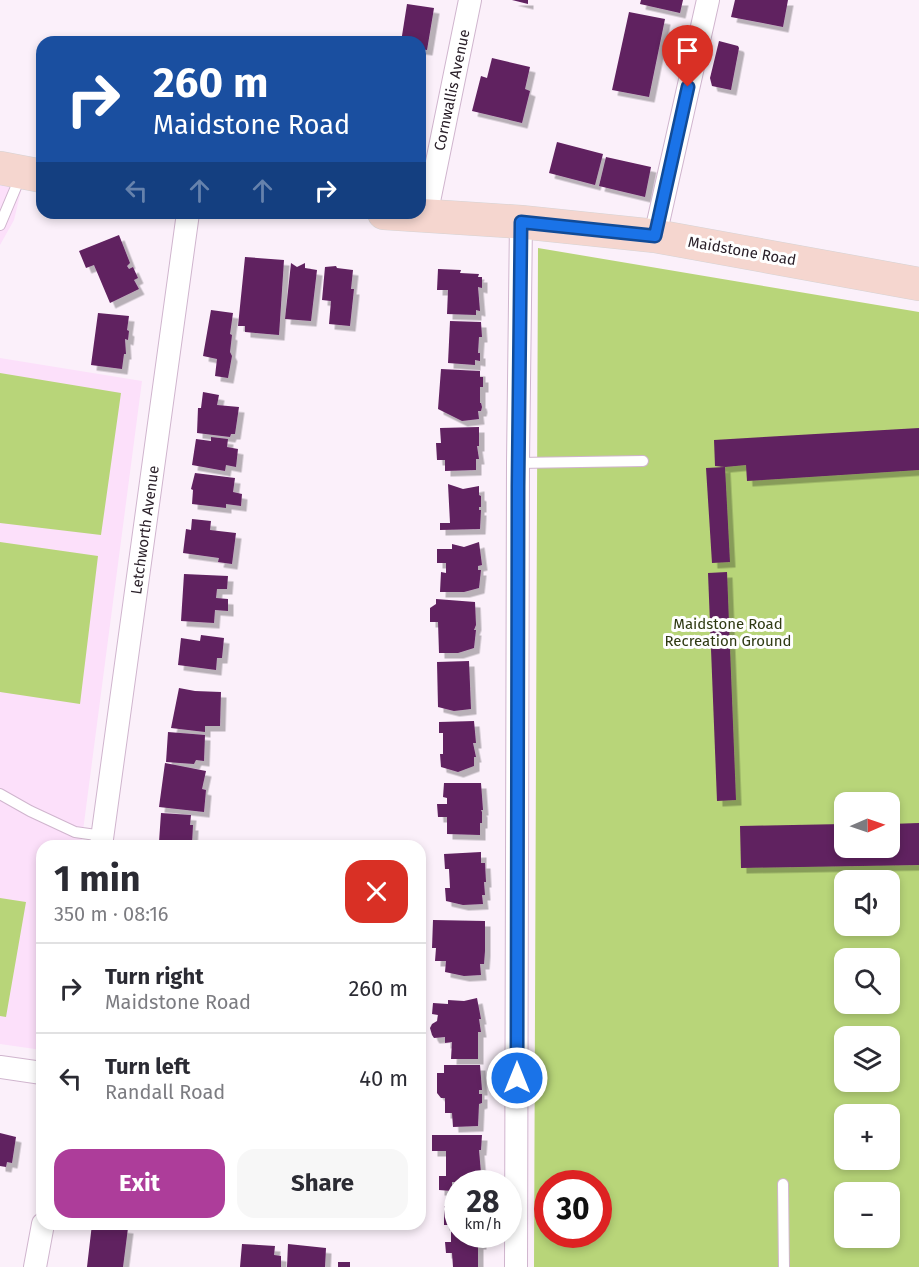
<!DOCTYPE html>
<html lang="en">
<head>
<meta charset="utf-8">
<style>
  body { margin:0; font-family:"Fira Sans",sans-serif; background:#f7f7f7; color:#2b2b33; height:100vh; display:flex; flex-direction:column; font-size:22px; white-space:nowrap }
  * { box-sizing:border-box; margin:0 }
  p { font-size:20px; color:#7c7c81 }
  .icon { flex:none; width:33px; height:33px; fill:none; stroke:currentColor; stroke-width:2; stroke-linecap:round; stroke-linejoin:round }
  .map { position:relative; flex:1; overflow:hidden }
  .details { position:absolute; left:36px; top:840px; width:390px; height:390px; display:flex; flex-direction:column; background:#fff; border-radius:18px; box-shadow:0 3px 9px #0003 }
  .details>* { flex:none }
  .hud { position:absolute; left:36px; top:36px; width:390px; height:183px; border-radius:18px; box-shadow:0 3px 9px #0003; background:#1a4fa0; color:#fff; overflow:hidden }
  .needle { width:39px; rotate:88deg }
  .controls { position:absolute; left:834px; top:792px; display:grid; gap:12px }
  .controls a { display:grid; place-items:center; width:66px; height:66px; border-radius:12px; background:#fff; box-shadow:0 3px 9px #0003; font-size:30px }
  .speed { position:absolute; left:444px; top:1170px; display:flex; gap:12px; font-size:30px; font-weight:700; text-align:center }
  .speed>* { display:grid; place-content:center; width:78px; height:78px; border-radius:50%; background:#fff; box-shadow:0 3px 9px #0003; line-height:1 }
  .speed small { font-size:15px; font-weight:400 }
  .speed .limit { border:9px solid #d22; background:#fff; color:#111 }
  .pin { position:absolute; display:grid; place-items:center; width:51px; height:51px; color:#fff; margin:-62px -26px; border-radius:50% 50% 50% 0; rotate:-45deg; box-shadow:0 0 6px #0007 }
  .pin .icon { rotate:45deg }
  .me { position:absolute; width:66px; margin:-33px; rotate:0deg; stroke-linejoin:round; filter:drop-shadow(0 0 4px #0008) }
  .turn { display:flex; align-items:center; gap:21px; height:126px; padding:0 18px; font-size:27px }
  .turn .icon { width:78px; height:78px; stroke-width:2.5 }
  .turn b { display:block; font-size:42px; line-height:51px }
  .lanes { display:flex; align-items:center; height:57px; padding:0 18px; background:#0003; justify-content:center; gap:30px; direction:ltr }
  .lanes .off { opacity:.35 }
  .round { display:grid; place-items:center; flex:none; width:63px; height:63px; border-radius:18px; background:#f7f7f7 }
  .head { display:flex; align-items:center; justify-content:space-between; height:102px; padding:0 18px }
  h1 { font-size:36px; font-weight:700; line-height:45px }
  .primary-button { display:flex; gap:12px; margin-top:auto; padding:12px 18px }
  .primary-button a { flex:1; height:69px; border-radius:18px; background:#ad3d9a; color:#fff; font-size:24px; font-weight:700; line-height:69px; text-align:center }
  .primary-button a+a { background:#f7f7f7; color:#2b2b33 }
  ul { padding:0; list-style:none }
  li { display:flex; align-items:center; gap:18px; height:90px; padding:0 18px; border-top:2px solid #e1e1e2 }
  li div { flex:1 }
  li b { display:block; font-size:22px }
  li em { font-style:normal }
  .map>svg:first-child { display:block }
  .built { fill:#fce0fa }
  .green { fill:#b8d579; fill-rule:evenodd }
  .building { fill:#612160; filter:url(#shadow) }
  .lines { fill:none; stroke-linecap:round; stroke-linejoin:round }
  .lane-casing { stroke:#d0b5ce; stroke-width:12 }
  .street-casing { stroke:#d0b5ce; stroke-width:24 }
  .primary-casing { stroke:#d5d3d4; stroke-width:34 }
  .lane { stroke:#fff; stroke-width:10 }
  .street { stroke:#fff; stroke-width:22 }
  .primary { stroke:#f5d6cf; stroke-width:33 }
  .route-casing { stroke:#114b97; stroke-width:15 }
  .route { stroke:#1a73e8; stroke-width:10 }
  .labels { text-anchor:middle; stroke-width:6; stroke-linejoin:round; paint-order:stroke }
  .street-label { font-size:15px; fill:#2b212a; stroke:#fff }
  .park-label { font-size:15px; fill:#2f3a13; stroke:#fff }
</style>
</head>
<body>
<div class="map">
<svg width="919" height="1267" viewBox="0 0 919 1267">
  <defs>
    <filter id="shadow"><feDropShadow dx="5.5" dy="5.5" stdDeviation="0" flood-color="#0004"/></filter>
  </defs>
  <rect width="100%" height="100%" fill="#fbf0fa"/>
  <path class="built" d="M0 170 25 174 14 220 0 245Z
    M0 358 142 381 81 846H42V1050L0 1044Z"/>
  <path class="green" d="M538 248 919 312V1267H534ZM844 802H890V848H844ZM844 880H890V926H844ZM844 958H890V1004H844ZM844 1036H890V1082H844ZM844 1114H890V1160H844ZM548 1184H598V1234H548ZM844 1192H890V1238H844Z
    M0 373 121 393 101 535 0 523Z
    M0 542 98 556 80 704 0 692Z
    M0 898 26 902 6 1017 0 1016Z"/>
  <path class="building" d="M512 0H528V4Z
    M641 0H683L680 13 640 4Z
    M735 0H788L783 27 731 17Z
    M407 4 434 8 427 50 420 49V42H401Z
    M629 12 665 19 649 97 612 90Z
    M719 41 738 46 739 48 731 90 712 86 710 78Z
    M492 58 530 67 525 89 530 91 522 123 472 111 481 76 487 78Z
    M557 142 603 154 595 185 549 173Z
    M606 157 651 167 645 197 599 186Z
    M119 235 130 263 127 266 129 269 133 267 138 278 134 280 139 289 110 303 94 265 86 268 79 251Z
    M245 257 284 260 279 335 245 332V326H238Z
    M291 263 297 267 305 263V268L317 270 311 321 285 319Z
    M336 266 337 268 353 270 351 289H354L350 326 329 324 331 301 322 300 325 267Z
    M438 269 461 270 460 273 479 274 478 277H482V288L478 287 480 311 476 310V315L447 314 448 290H437Z
    M211 310 233 313 230 334 232 335 230 352 232 356 228 378 215 376 217 359 203 356Z
    M98 313 129 316 127 330 129 331 128 340 125 339 126 354H124L122 369 91 365Z
    M450 321 481 322 482 337H479L478 353H480V361L475 360V365L448 363Z
    M441 369 480 371V377H483V387H480V403H481L482 407 481 411H478L479 419 462 421 438 409Z
    M203 392 219 395 217 405 239 407 235 434H231L230 437 197 433 198 408H201Z
    M479 427V446H477L479 459H476V470L445 471V460H437L436 443H441L440 428Z
    M919 428V470L747 481 746 465 725 467 715 466 714 440Z
    M211 437 228 439 227 447 238 449 236 467 226 465 225 471 192 465 196 439 211 441Z
    M725 467 730 562 712 563 706 468Z
    M195 473 235 478 233 492 242 494 241 506 226 504V508L192 504 193 490 191 489Z
    M448 484 463 489 479 486V495L481 496V507H479V510H481L480 529 440 530V523H450Z
    M192 519 211 521 210 530 236 533 232 564 218 562 219 558 183 553 186 529 191 530Z
    M479 542 482 565 478 566V570H481L479 588 464 592H440L441 572 446 573V563H437V549H452V544L464 547Z
    M727 572 736 800 717 801 708 573Z
    M184 574 228 576 227 589H217L216 598 228 599V611L215 610 214 623 181 621Z
    M436 599 475 602 476 625 474 630H476L474 648 458 653H439L438 622H430V608L436 604Z
    M201 635 224 638 222 658H217L216 670 178 665 181 638 200 641Z
    M469 661 471 709 454 711 438 707 437 662Z
    M179 688 195 691 221 692 220 726H205V732L171 728Z
    M474 721 476 743H473L476 757H474V766L458 772 441 767 440 754H443V733H439V722Z
    M168 732 205 735 204 761 196 760 194 764 166 762Z
    M165 763 206 771 202 789 206 790 204 812 159 807Z
    M444 783H481L483 810H481L482 812V823H480V835L447 834V817H438L437 804H447V798L443 797Z
    M161 813 191 815 190 825H193L192 844 178 843V846H151V841L159 842Z
    M919 823V865L741 868 740 826 844 824V848H890V824Z
    M481 852V863H485L486 882H484L485 895H482L483 904 463 905 446 901 445 888H450L449 869H445L444 854Z
    M433 920 485 921V951L484 964H480L481 975 464 976 445 972 446 961H435L436 948H432Z
    M477 998 481 1019H479L481 1032H478V1059H451L452 1042 445 1043V1037L434 1038 432 1035 430 1028 432 1024 437 1021 438 1015 432 1014 433 1003 448 1004V1000L464 1001Z
    M444 1065H480L482 1090H479V1094H482V1103L479 1104 478 1126 453 1127 452 1113H445V1098H441L437 1093V1073H444Z
    M0 1133 16 1137 12 1163 7 1162 6 1167 0 1166Z
    M432 1135H482L481 1150H479L481 1173H477V1182H452V1191L439 1190V1176H446V1151H432Z
    M444 1206H458V1234H481V1244H478V1267H453L452 1253H446L445 1242H451V1225H444Z
    M92 1224 128 1228 123 1267H87Z
    M242 1244 275 1246 274 1255 281 1256V1267H240Z
    M288 1244 326 1248 325 1267H287Z
    M338 1262H350V1267H338Z"/>
  <g class="lines">
    <defs>
      <path id="lane" d="M0 225 16 187
        M518 463 643 461
        M0 794 30 811 75 832 103 836
        M783 1184 784 1267"/>
      <path id="street" d="M426 216 470 0
        M655 236 708 0
        M101 846 188 213
        M0 1067 42 1073
        M35 1267 43 1224
        M516 1267 518 463 521 222"/>
      <path id="primary" d="M0 168 42 176
        M384 213 521 222 655 236 919 284"/>
    </defs>
    <use href="#lane" class="lane-casing"/>
    <use href="#street" class="street-casing"/>
    <use href="#primary" class="primary-casing"/>
    <use href="#lane" class="lane"/>
    <use href="#street" class="street"/>
    <use href="#primary" class="primary"/>
  </g>
  <g class="lines">
    <defs>
      <path id="route" d="M517 1078 518 486 521 222 655 236 688 87"/>
    </defs>
    <use href="#route" class="route-casing"/>
    <use href="#route" class="route"/>
  </g>
  <g class="labels">
    <g class="street-label">
      <text transform="translate(452 90) rotate(-78)" y="5">Cornwallis Avenue</text>
      <text transform="translate(742 251) rotate(10)" y="5">Maidstone Road</text>
      <text transform="translate(145 530) rotate(-82)" y="5">Letchworth Avenue</text>
    </g>
    <g class="park-label">
      <text x="728" y="629">Maidstone Road<tspan x="728" dy="17">Recreation Ground</tspan></text>
    </g>
  </g>
</svg>
<div class="controls">
<a><svg class="needle" viewBox="-14 -14 28 28"><path d="M0-13l5 13h-10z" fill="#e53935"/><path d="M0 13l5-13h-10z" fill="#7c7c81"/></svg></a>
<a><svg class="icon" aria-label="sound" viewBox="0 0 24 24"><path d="M4 9h4l5-4v14l-5-4H4zM17 9q2 3 0 6"/></svg></a>
<a><svg class="icon" aria-label="search" viewBox="0 0 24 24"><circle cx="10" cy="10" r="6"/><path d="M15 15l6 6"/></svg></a>
<a><svg class="icon" aria-label="layers" viewBox="0 0 24 24"><path d="M12 4l9 5-9 5-9-5zM3 14l9 5 9-5"/></svg></a>
<a>+</a>
<a>−</a>
</div>
<div class="speed"><div>28<small>km/h</small></div><div class="limit">30</div></div>
<div class="pin" style="left:688px;top:87px;background:#d93025"><svg class="icon" aria-label="arrive" viewBox="0 0 24 24"><path d="M6 21V4h12l-3 4 3 4H6"/></svg></div>
<svg class="me" style="left:517px;top:1078px" viewBox="-20 -20 40 40"><circle r="17" fill="#1a73e8" stroke="#fff" stroke-width="3"/><path d="M0-11L8 9 0 5-8 9z" fill="#fff"/></svg>
<div class="hud">
<div class="turn"><svg class="icon" aria-label="right" viewBox="0 0 24 24"><path d="M7 20v-9h11M14 6l5 5-5 5"/></svg><div><b>260 m</b>Maidstone Road</div></div>
<div class="lanes"><svg class="icon off" aria-label="left" viewBox="0 0 24 24"><path d="M17 20v-9H6M10 6l-5 5 5 5"/></svg><svg class="icon off" aria-label="ahead" viewBox="0 0 24 24"><path d="M12 20V5M6 11l6-6 6 6"/></svg><svg class="icon off" aria-label="ahead" viewBox="0 0 24 24"><path d="M12 20V5M6 11l6-6 6 6"/></svg><svg class="icon" aria-label="right" viewBox="0 0 24 24"><path d="M7 20v-9h11M14 6l5 5-5 5"/></svg></div>
</div>
<section class="details">
<div class="head"><div><h1>1 min</h1><p>350 m · 08:16</p></div><a class="round" style="background:#d93025;color:#fff"><svg class="icon" aria-label="close" viewBox="0 0 24 24"><path d="M6 6l12 12M18 6L6 18"/></svg></a></div>
<ul>
<li><svg class="icon" aria-label="right" viewBox="0 0 24 24"><path d="M7 20v-9h11M14 6l5 5-5 5"/></svg><div><b>Turn right</b><p>Maidstone Road</p></div><em>260 m</em></li>
<li><svg class="icon" aria-label="left" viewBox="0 0 24 24"><path d="M17 20v-9H6M10 6l-5 5 5 5"/></svg><div><b>Turn left</b><p>Randall Road</p></div><em>40 m</em></li>
</ul>
<div class="primary-button"><a>Exit</a><a>Share</a></div>
</section>
</div>
</body>
</html>
